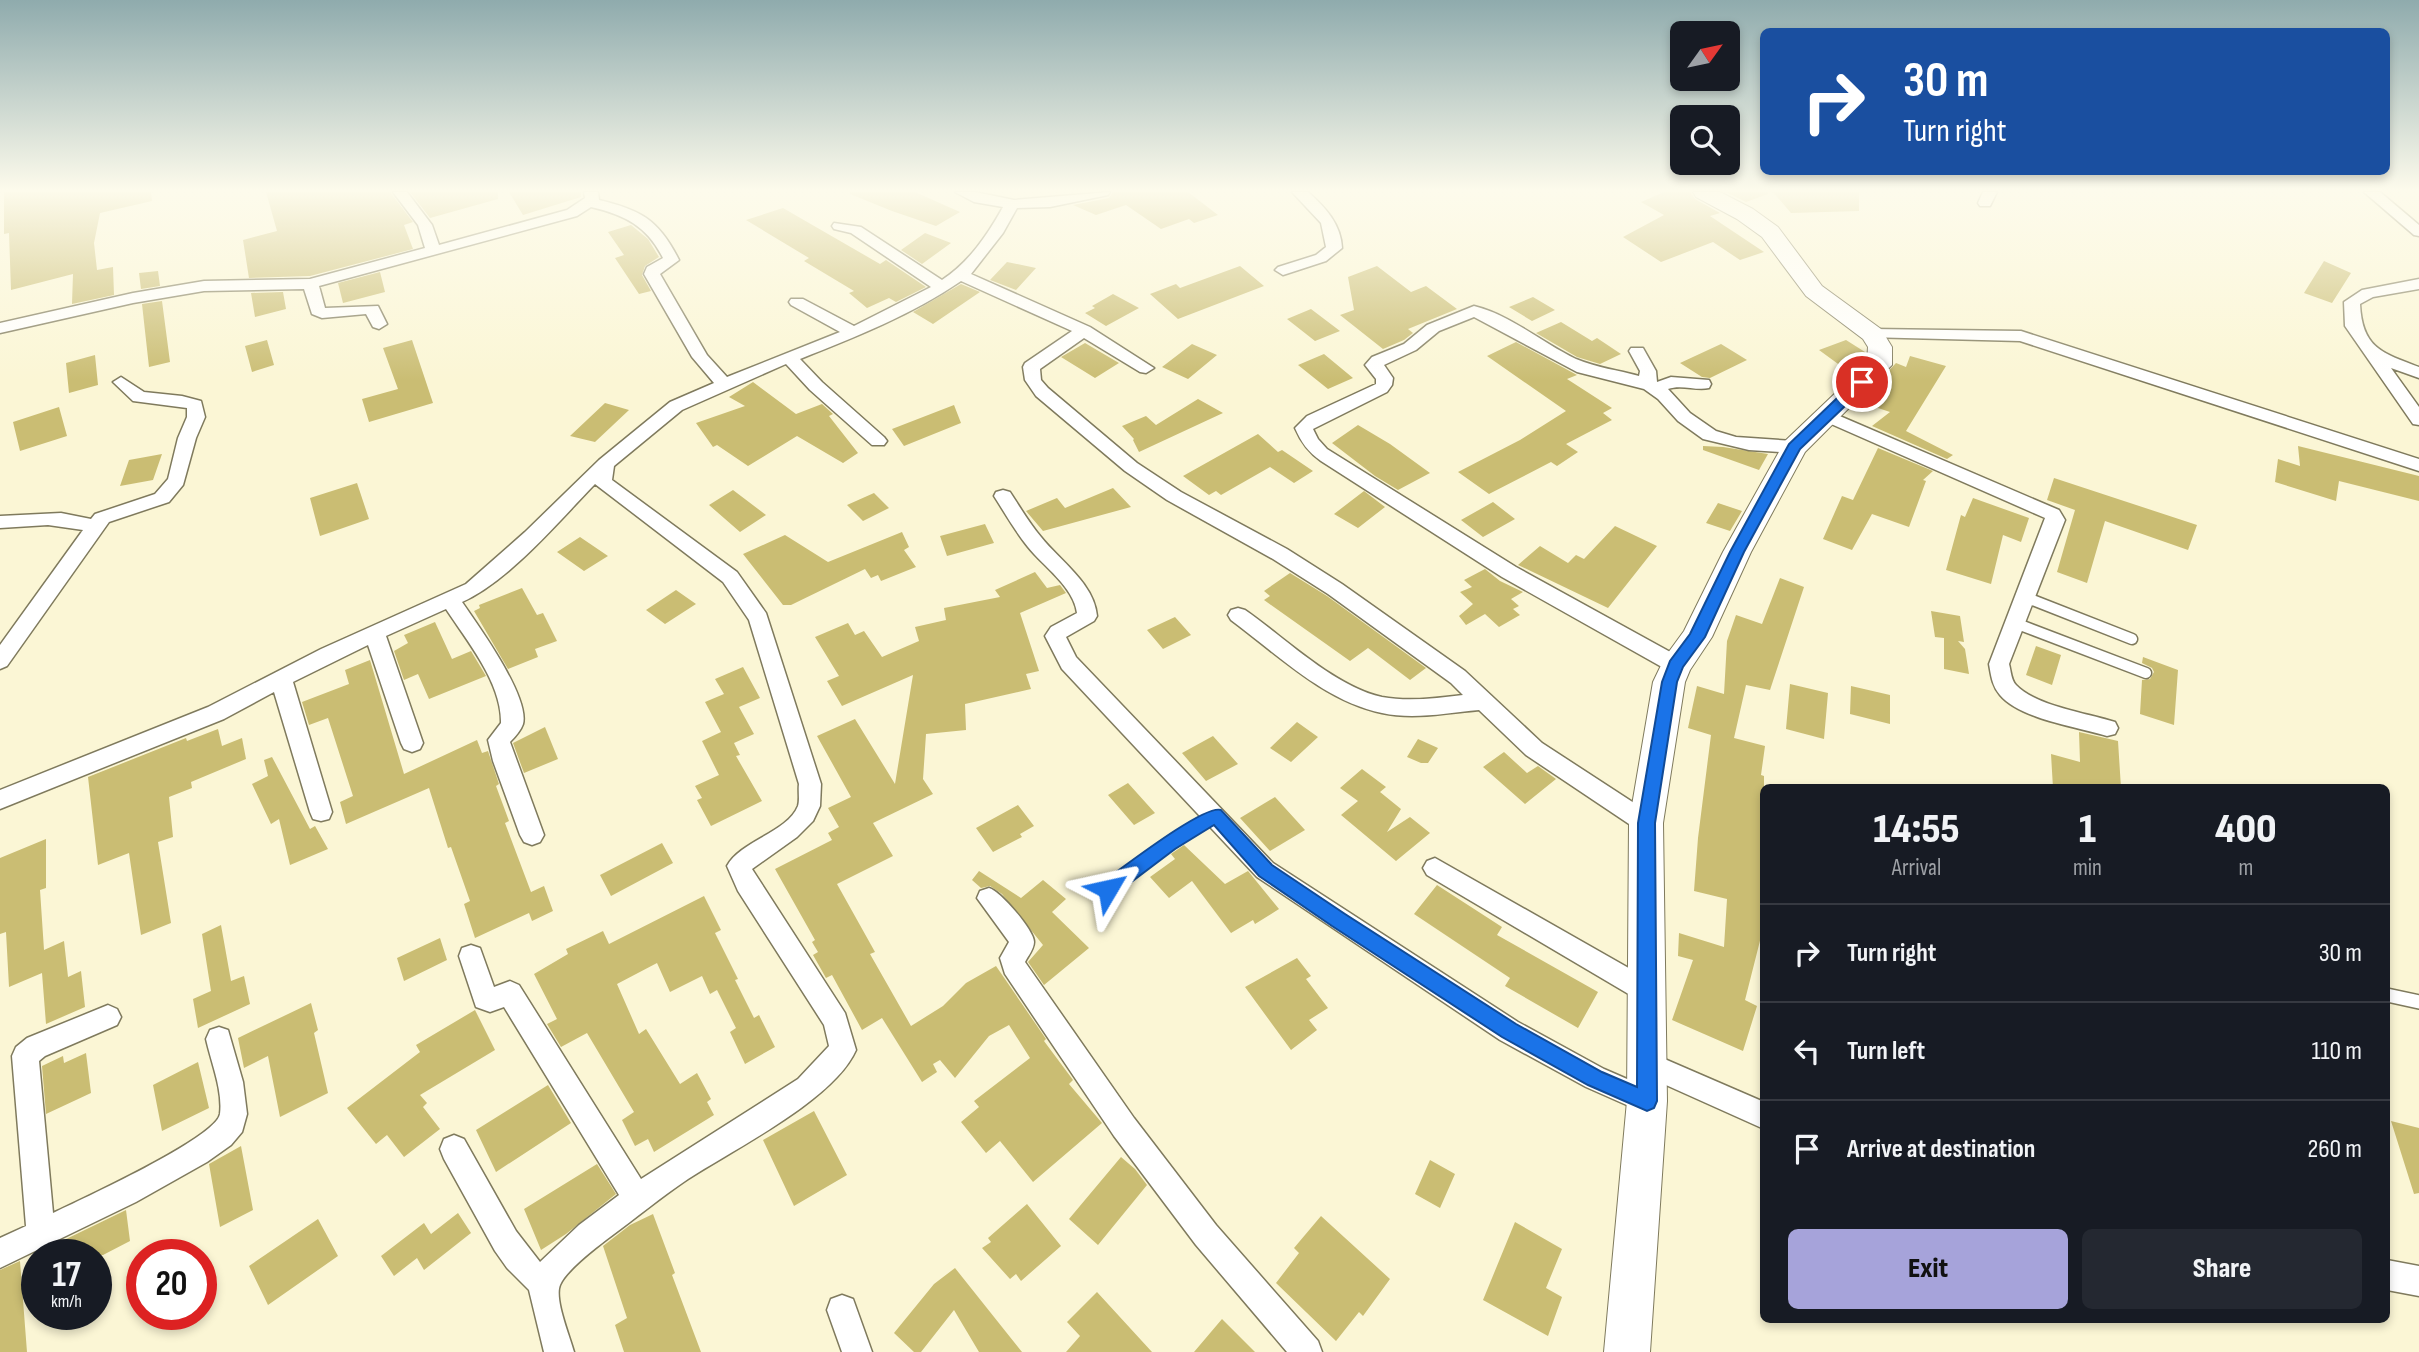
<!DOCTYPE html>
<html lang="en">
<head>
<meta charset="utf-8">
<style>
  body { margin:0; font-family:"Sofia Sans Condensed",sans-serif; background:#242831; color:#f1f3f6; height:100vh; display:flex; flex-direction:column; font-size:26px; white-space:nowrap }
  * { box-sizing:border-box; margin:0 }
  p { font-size:23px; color:#9ea1a6 }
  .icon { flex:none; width:38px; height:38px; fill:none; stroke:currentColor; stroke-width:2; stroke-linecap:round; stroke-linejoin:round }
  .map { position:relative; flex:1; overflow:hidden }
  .panel { position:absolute; left:1760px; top:784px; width:630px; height:539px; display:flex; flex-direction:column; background:#171b24; border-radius:10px; box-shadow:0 4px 10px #0003 }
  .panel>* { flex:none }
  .top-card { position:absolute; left:1760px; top:28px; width:630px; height:147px; border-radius:10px; box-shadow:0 4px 10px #0003; background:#1a4fa0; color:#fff; overflow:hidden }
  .needle { width:46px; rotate:57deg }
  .fabs { position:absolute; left:1670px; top:21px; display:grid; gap:14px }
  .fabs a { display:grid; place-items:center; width:70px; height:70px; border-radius:10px; background:#171b24; box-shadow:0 4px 10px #0003; font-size:35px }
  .speed { position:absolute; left:21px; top:1239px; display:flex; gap:14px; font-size:35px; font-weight:700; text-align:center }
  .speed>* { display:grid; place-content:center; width:91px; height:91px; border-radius:50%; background:#171b24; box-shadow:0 4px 10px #0003; line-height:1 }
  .speed small { font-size:18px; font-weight:400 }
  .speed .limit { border:10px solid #d22; background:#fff; color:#111 }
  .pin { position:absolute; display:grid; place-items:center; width:60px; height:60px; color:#fff; margin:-30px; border:4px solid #fff; border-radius:50%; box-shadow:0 2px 7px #0007 }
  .me { position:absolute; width:77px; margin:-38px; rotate:54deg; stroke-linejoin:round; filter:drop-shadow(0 0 5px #0008) }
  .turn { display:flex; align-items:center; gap:24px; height:147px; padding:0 28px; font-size:32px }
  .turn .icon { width:91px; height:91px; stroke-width:2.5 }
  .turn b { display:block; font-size:49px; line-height:60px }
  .eta { display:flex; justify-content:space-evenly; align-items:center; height:119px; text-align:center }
  .eta b { font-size:42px; font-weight:800; line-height:49px }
  .cta { display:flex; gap:14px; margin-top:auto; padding:14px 28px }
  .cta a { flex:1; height:80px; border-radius:10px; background:#a6a3da; color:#111; font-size:28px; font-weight:800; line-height:80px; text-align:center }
  .cta a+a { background:#242831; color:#f1f3f6 }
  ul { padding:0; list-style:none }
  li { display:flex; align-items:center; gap:21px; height:98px; padding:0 28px; border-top:2px solid #363941 }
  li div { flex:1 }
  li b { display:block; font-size:26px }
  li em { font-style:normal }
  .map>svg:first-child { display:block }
  .building { fill:#cabd73 }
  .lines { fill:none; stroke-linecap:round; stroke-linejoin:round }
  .lane-far1-casing { stroke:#7f7a5d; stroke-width:13 }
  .lane-casing { stroke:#7f7a5d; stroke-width:16 }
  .street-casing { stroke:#7f7a5d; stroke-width:3 }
  .secondary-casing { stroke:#7f7a5d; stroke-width:2 }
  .lane-far1 { stroke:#fff; stroke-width:10 }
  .lane { stroke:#fff; stroke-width:13 }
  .street { fill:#fff; fill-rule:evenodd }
  .secondary { fill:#fff; fill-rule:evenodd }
  .route { fill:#1a73e8; stroke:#114b97; stroke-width:2 }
</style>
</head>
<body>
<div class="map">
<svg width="2419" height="1352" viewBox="0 0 2419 1352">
  <rect width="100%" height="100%" fill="#fbf6d5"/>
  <path class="building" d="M4 192H151L152 201 100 213 94 243 97 270 113 267 114 295 72 304 73 274 11 290 9 233 4 234Z
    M266 192H390L413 222 404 225 413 249 310 276 249 278 243 240 277 231Z
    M410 192H498V199L430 218Z
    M509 192H581V197L523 215Z
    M850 192H915L960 212 936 226 892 211 850 194Z
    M1113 192H1188L1218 215 1194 223 1189 219 1161 229 1126 205 1096 215 1073 205 1109 198Z
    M1664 192H1690L1695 199 1720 213 1710 216 1764 252 1740 260 1713 242 1661 262 1623 237 1664 215 1641 202Z
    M1726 192H1768V194L1746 202Z
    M1773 192H1859V211L1791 213Z
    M783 208 880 264 886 260 926 287 896 302 889 298 867 308 849 293 854 291 804 261 809 258 746 220Z
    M631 225 648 239 659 257 645 266 642 275 651 291 639 294 615 258 624 255 608 232Z
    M925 233 951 243 922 264 901 250Z
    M2324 261 2351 273 2332 303 2304 293Z
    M1007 262 1036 268 1016 290 990 280Z
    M1240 266 1264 286 1178 319 1150 294 1176 284 1180 288Z
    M1377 266 1411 292 1426 286 1457 309 1408 329 1413 333 1404 340 1383 349 1340 315 1354 310 1348 277Z
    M158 271 160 286 141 289 139 273Z
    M380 272 385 292 343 303 338 283Z
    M961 284 980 292 933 324 913 312Z
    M283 292 286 309 255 317 251 293Z
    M1113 294 1139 308 1106 326 1085 313 1095 308 1092 306Z
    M1533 297 1555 310 1532 321 1509 307Z
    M162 301 170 362 149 367 142 304Z
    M1311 309 1340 331 1315 341 1287 319Z
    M1561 322 1592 341 1597 338 1621 354 1600 364 1577 357 1536 333Z
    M267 340 274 365 252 372 245 346Z
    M412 340 433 403 369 422 362 399 398 389 383 348Z
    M1846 340 1865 352V360L1845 369 1819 350Z
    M1516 342 1577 375 1567 379 1612 408 1603 413 1612 420 1566 444 1578 452 1557 466 1551 462 1489 494 1458 472 1520 440 1566 411 1487 356Z
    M1085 343 1119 363 1095 378 1061 357Z
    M1192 344 1217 355 1188 379 1162 367Z
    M1721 344 1747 360 1710 378 1702 377 1680 363Z
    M1324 354 1353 378 1328 389 1298 365Z
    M95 355 98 385 69 393 66 363Z
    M1910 356 1946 366 1906 431 1953 455 1947 459 1872 426 1890 412 1860 402 1896 363 1906 367Z
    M753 382 796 414 822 404 833 414 829 416 858 453 843 463 797 436 748 466 717 445 713 447 696 423 745 406 729 397Z
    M1198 399 1223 413 1139 452 1133 440 1134 439 1122 426 1146 416 1156 425Z
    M605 403 629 410 595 442 570 436Z
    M954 405 961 423 904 446 892 429Z
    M59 407 67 436 20 451 13 422Z
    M1358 425 1390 444 1430 473 1398 490 1375 476 1332 443Z
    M1258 434 1278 452 1282 450 1313 471 1294 483 1270 467 1221 495 1216 491 1209 495 1183 476Z
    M1703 446 1723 447 1768 454 1759 470 1703 450Z
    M2298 446 2419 476V501L2339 481 2336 501 2275 482 2278 459 2300 466Z
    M1878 448 1933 471 1923 480 1926 481 1909 527 1872 514 1852 550 1823 539 1842 496 1853 500Z
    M162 454 153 480 120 486 129 460Z
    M2054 478 2197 525 2188 550 2105 521 2087 583 2057 572 2075 510 2047 500Z
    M357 483 369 519 320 536 310 498Z
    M1113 488 1131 507 1043 531 1026 511 1057 498 1065 508Z
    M733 490 766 515 740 532 709 505Z
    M1364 491 1385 507 1358 528 1334 514Z
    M874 493 889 508 863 521 847 505Z
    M1973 498 2029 518 2021 542 2003 535 1991 584 1946 570 1961 515 1965 517Z
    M1493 502 1515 519 1483 537 1461 520Z
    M1718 503 1742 511 1730 531 1706 523Z
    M985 524 994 543 947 556 940 536Z
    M1615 526 1657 546 1608 608 1518 565 1540 546 1568 563 1576 555 1584 559Z
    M902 532 909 547 904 550 916 567 881 581 878 575 871 578 865 569 791 605H783L743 554 785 535 828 562Z
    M580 537 608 556 584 571 557 552Z
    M1485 569 1500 581 1523 592 1511 599 1519 606 1513 609 1520 615 1499 627 1485 614 1466 625 1459 616 1473 604 1460 592 1472 587 1464 580Z
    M1035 572 1047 588 1060 585 1066 593 1020 613 1039 671 1026 674 1031 689 965 704 966 730 926 734 923 779 933 794 873 823 893 856 837 884 875 952 870 954 911 1026 943 1006 966 983 996 966 1046 1039 1044 1041 1073 1080 1069 1084 1102 1123 1033 1182 1000 1141 986 1153 961 1122 979 1107 974 1101 1030 1058 1009 1025 989 1036 955 1078 940 1060 933 1064 937 1072 922 1082 882 1018 862 1030 832 975 826 978 813 955 818 952 812 942 815 940 775 869 832 840 828 833 839 827 828 808 851 797 817 736 855 719 895 784 913 675 842 706 827 681 839 676 815 637 848 623 855 635 864 631 882 657 919 641 915 627 946 620 944 608 1000 597 995 590Z
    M1290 573 1327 596 1426 668 1410 680 1368 648 1350 661 1264 600 1270 596 1264 591Z
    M1780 578 1804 587 1770 690 1746 685 1734 738 1765 746 1761 775 1764 776V925L1745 1000 1757 1006 1743 1051 1672 1020 1693 960 1678 956 1679 933 1724 947 1727 899 1694 891 1698 838 1711 735 1688 728 1697 686 1724 694 1727 641 1736 615 1762 624Z
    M522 588 537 615 543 613 557 641 535 649 538 657 508 669 474 611 480 608 479 605Z
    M676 590 696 604 665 624 646 610Z
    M1931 611 1960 616 1964 642 1958 641 1965 649 1969 674 1944 669V638L1935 637Z
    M1175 617 1191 635 1163 649 1147 630Z
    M435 622 452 659 471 651 486 676 429 699 418 674 404 680 394 651 408 643 404 635Z
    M2036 646 2061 655 2052 685 2026 675Z
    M2143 657 2178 670 2174 725 2140 714 2142 680 2150 679 2154 672 2152 668 2142 663Z
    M370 660 404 774 477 740 482 753 488 751 499 784 496 786 509 821 505 823 531 892 544 886 553 911 532 921 529 913 475 938 464 904 470 901 451 847 448 848 429 788 346 824 340 802 353 796 328 718 309 725 302 702 349 684 345 670Z
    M743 667 760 698 739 707 754 734 734 743 740 755 736 756 762 801 711 826 697 800 702 798 695 786 719 775 702 741 721 732 705 702 724 694 715 679Z
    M1790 684 1828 693 1824 739 1786 729Z
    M1851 686 1890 695V724L1850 714Z
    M1297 722 1318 737 1291 762 1270 748Z
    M545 727 558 759 524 773 513 743Z
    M218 729 222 746 242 738 246 759 191 782 192 788 169 797 173 837 158 842 171 923 141 935 129 853 98 865 88 777 186 738 187 741Z
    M2079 732 2118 741 2121 788H2053L2051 754 2080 762Z
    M1213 736 1238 764 1206 781 1182 753Z
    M1418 739 1438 748 1428 763H1421L1407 757Z
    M1504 752 1527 773 1538 766 1556 779 1525 804 1483 767Z
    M272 757 310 829 315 826 328 849 290 865 279 819 271 824 252 784 268 776 264 760Z
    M1362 769 1386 787 1380 792 1401 809 1387 832 1410 817 1430 833 1396 861 1341 815 1358 801 1340 788Z
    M1128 783 1155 813 1134 825 1108 795Z
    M1275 797 1305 830 1270 851 1240 818Z
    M1018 805 1034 826 1020 834 1022 837 993 852 976 828Z
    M46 839V888L40 890 44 950 64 941 68 977 81 971 85 1007 46 1024 42 973 9 987 6 932 0 934V858Z
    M662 843 673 863 611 896 600 875Z
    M1184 845 1225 884 1248 871 1279 909 1255 924 1253 920 1231 933 1192 881 1169 898 1150 877 1175 859 1171 854Z
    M979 871 1021 898 1043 880 1066 899 1052 912 1089 948 1044 985 1028 962 1043 945 1002 894 990 886 981 888 972 880Z
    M1437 885 1502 927 1497 935 1598 992 1578 1028 1505 986 1510 978 1414 914Z
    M704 896 721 930 715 933 738 979 735 980 754 1018 759 1015 775 1047 745 1064 730 1032 736 1028 717 990 710 994 702 976 670 992 657 963 617 984 639 1034 646 1029 680 1084 697 1073 711 1099 707 1102 714 1115 654 1152 648 1139 635 1146 622 1120 634 1112 587 1033 561 1047 547 1024 557 1019 534 974 568 954 566 949 603 931 609 944Z
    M221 925 231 981 244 976 250 1004 198 1028 193 999 211 991 202 934Z
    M440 938 447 960 404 981 397 958Z
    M1297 958 1311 976 1306 979 1328 1008 1309 1020 1317 1030 1291 1050 1245 987Z
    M311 1003 318 1030 314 1033 328 1093 280 1117 268 1056 244 1068 238 1038Z
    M475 1010 495 1050 420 1095 427 1103 423 1107 440 1129 404 1157 387 1135 376 1144 347 1108 420 1052 416 1045Z
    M86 1053 91 1093 46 1114 42 1066 63 1056 64 1063Z
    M198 1062 209 1108 162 1131 153 1085Z
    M548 1085 571 1123 496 1172 476 1130Z
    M814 1111 847 1175 794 1206 763 1140Z
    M2391 1121 2419 1128V1193L2414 1194Z
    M241 1146 253 1210 220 1227 209 1164Z
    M1121 1157 1135 1169 1147 1185 1098 1245 1069 1219Z
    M1430 1160 1455 1174 1440 1208 1415 1194Z
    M597 1164 616 1194 566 1234 541 1250 524 1209Z
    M1027 1204 1061 1246 1021 1281 1016 1274 1010 1279 982 1248 991 1242 988 1238Z
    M126 1210 130 1241 103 1255H61L60 1242Z
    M458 1213 471 1233 424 1270 417 1258 394 1276 381 1256 424 1223 431 1234Z
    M653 1214 675 1273 672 1275 701 1352H624L615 1325 627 1318 603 1246 630 1225Z
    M1321 1216 1390 1279 1363 1316 1359 1312 1336 1341 1276 1283 1299 1253 1294 1248Z
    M318 1219 338 1256 268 1305 249 1266Z
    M1515 1222 1562 1249 1546 1288 1562 1297 1548 1336 1483 1300Z
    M20 1261 27 1352H0V1270Z
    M955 1268 1006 1332 1022 1352H979L954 1310 921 1352H914L894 1333 934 1284Z
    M1097 1292 1152 1352H1066L1080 1336 1067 1322Z
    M1222 1319 1255 1352H1194Z"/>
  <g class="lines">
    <defs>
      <path id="lane-far1" d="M2025 597 2132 639
        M2015 623 2146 673
        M1139 866 1215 815"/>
      <path id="lane" d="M1108 889 1142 864
        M2387 995 2419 1002"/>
      <path id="street" d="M393 192H407L432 225 439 245 567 210 585 198 584 192H598L599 200C641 210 659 220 679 260L660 274 707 355 727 377 840 332 791 305 789 302 791 299H803L854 326 931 287 851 233 834 229 832 226 834 223 861 227 942 280C969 262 987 236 1003 207L974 202 955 192H975L1014 200 1110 192 1108 195 1050 207 1017 208 1003 233 971 274 1090 327 1154 368 1146 373 1140 372 1084 338 1040 369 1041 380 1048 388 1137 463 1181 492 1287 549 1342 584 1465 671 1542 743 1654 816 1658 823 1654 830 1646 833 1638 830 1526 755 1479 710C1447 713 1413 720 1382 713 1324 701 1277 654 1231 620L1228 615 1231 610 1238 608 1245 610C1284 637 1335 687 1382 697 1409 702 1437 698 1463 695L1451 683 1328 594 1273 559 1167 500 1125 471 1036 396 1025 380 1023 367 1025 363 1072 331 961 281C911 315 856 337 800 359L822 382 884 437 887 441 884 445H872L810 390 786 364 682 410 614 466 612 480 737 572 766 613 821 784 820 806 813 821 797 837 752 869 845 1013 856 1050C834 1100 734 1149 688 1179 661 1197 636 1218 610 1237 597 1247 566 1270 560 1285 554 1299 570 1337 574 1352H544L529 1290 507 1268 495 1251 444 1159 440 1149 444 1139 454 1135 464 1139 516 1231 540 1262 579 1225 619 1195 504 1007 490 1012 476 1007 459 956 462 948 471 945 480 948 494 987 510 981 519 985 641 1179 798 1079 829 1046 824 1025 738 891 727 866C740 841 788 832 798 806 800 800 798 791 799 784L749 620 723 582 595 484C559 521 509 581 462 602 478 625 530 697 523 724 521 730 515 737 510 742L544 835 540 842 532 845 524 842 520 835 493 761 488 740 501 723C502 683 467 641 446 609L386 636 423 743 420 749 412 752 404 749 401 743 368 645 293 682 332 812 329 819 321 821 313 819 310 812 274 692 224 719 0 809V790L208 707 321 649 466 584 525 532 599 460 670 402 714 383 692 357 644 274 647 267 663 258C647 226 625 215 591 207L577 216 319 286 325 308 378 306 387 324 379 329 373 327 366 314 322 318 312 314 304 289 204 291 133 303 0 333V323L133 293 204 281 310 279 425 248 418 225Z
        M1292 192H1308C1325 207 1341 224 1342 248L1326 261 1283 275 1275 270 1278 267 1316 255 1326 247 1321 223Z
        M1983 192H1997L1990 206H1980L1978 203Z
        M2364 192H2380L2419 225V236L2414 235Z
        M2419 279V289L2373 297 2360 304C2362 348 2382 353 2419 367V378L2391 368 2419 407V425L2413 424 2345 326 2344 302 2362 290Z
        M1474 306C1511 315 1542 343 1576 359 1597 368 1618 370 1639 376L1640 371 1629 351 1631 348H1643L1656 371 1657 382 1671 377 1709 380 1711 384 1709 388C1696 391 1681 384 1668 389L1690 413 1716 431 1736 437 1794 441 1803 447 1794 453 1749 450 1703 439 1678 421 1658 399 1644 389 1577 372 1474 317 1439 331 1416 350 1384 365 1393 378 1392 385 1387 392 1313 429 1318 439 1327 449 1516 567 1683 659 1686 665 1683 671 1676 673 1669 671 1502 577 1321 461C1308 452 1301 442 1295 428L1307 416 1376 384V379L1365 365 1372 357 1404 344 1427 325Z
        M1872 329 2021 331 2419 459V471L2020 341 1866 337 1864 334Z
        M121 377 144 392 182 396 201 401 205 417 196 438 183 485 169 502 109 522 7 666 0 669V645L83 530 48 525 0 528V516L61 513 91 519 95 514 155 494 168 479 178 438 187 417V408L133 401 113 382Z
        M1828 411 2059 510 2065 520 2009 664C2011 671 2011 680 2016 685 2036 706 2087 713 2115 722L2118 728 2115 734 2107 736C2077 727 2020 719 2000 695 1992 686 1991 675 1989 664L2045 518 1822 420 1819 416Z
        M1003 490 1010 492C1020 507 1029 523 1041 537 1060 561 1094 583 1097 616L1094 621 1066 637 1076 657 1273 863 1518 1022 1604 1069 1657 1092 1660 1101 1657 1110 1647 1114 1586 1087 1500 1040 1257 877 1062 669 1045 636 1051 627 1077 613C1074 587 1043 566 1028 547 1015 531 1005 513 994 496L996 492Z
        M1435 858 1655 983 1659 991 1655 999 1646 1003 1637 999 1427 875 1423 868 1427 861Z
        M989 888C1000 891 1034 930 1034 942 1034 949 1028 956 1025 962L1134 1118 1216 1225 1318 1341 1322 1352H1287L1196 1245 1114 1136 1005 974 1000 958 1009 942 977 898 980 891Z
        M108 1005 117 1009 121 1017 117 1025 45 1056 39 1061 53 1213C80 1200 216 1138 220 1114 223 1090 211 1062 206 1039L210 1030 219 1027 228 1030 243 1082 247 1114 242 1132 231 1145 207 1162 136 1202 0 1268V1238L26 1226 12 1056 16 1047 27 1038Z
        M1646 1051 1764 1102V1129L1637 1072 1633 1063 1637 1054Z
        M2387 1260 2419 1266V1296L2387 1290Z
        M842 1295 853 1299 872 1352H842L827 1310 831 1299Z"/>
      <path id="secondary" d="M1693 192H1720L1753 209 1778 227 1822 286 1881 329 1892 347V365L1805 452 1751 552 1712 637 1690 670 1685 682 1663 823 1667 1101 1650 1352H1604L1627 1101 1629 823 1653 682 1665 657 1684 631 1723 552 1785 441 1867 363 1868 347 1863 339 1806 296 1762 237 1737 219 1696 197Z"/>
    </defs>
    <use href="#lane-far1" class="lane-far1-casing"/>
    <use href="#lane" class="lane-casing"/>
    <use href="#street" class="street-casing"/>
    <use href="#secondary" class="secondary-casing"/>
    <use href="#lane-far1" class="lane-far1"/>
    <use href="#lane" class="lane"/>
    <use href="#street" class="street"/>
    <use href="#secondary" class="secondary"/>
  </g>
  <linearGradient id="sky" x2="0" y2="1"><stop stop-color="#8fabad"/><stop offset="0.5" stop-color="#fdfbec"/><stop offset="1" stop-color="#fdfbec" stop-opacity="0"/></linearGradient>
  <rect width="2419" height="381" fill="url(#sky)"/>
  <path class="route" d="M1862 378 1867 379V385L1800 449 1744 552 1705 637 1683 667 1677 682 1655 823 1657 1101 1654 1108 1647 1111 1588 1085 1502 1037 1332 926 1259 876 1214 825 1175 849 1114 895 1108 897 1101 895 1099 889 1101 883C1120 870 1204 804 1221 810L1272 865 1345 914 1516 1024 1602 1072 1637 1087 1638 823 1662 682 1670 661 1690 634 1730 552 1789 444 1857 379Z"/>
</svg>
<div class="fabs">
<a><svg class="needle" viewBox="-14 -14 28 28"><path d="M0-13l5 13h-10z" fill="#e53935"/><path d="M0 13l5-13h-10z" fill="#9ea1a6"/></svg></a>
<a><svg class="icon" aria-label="search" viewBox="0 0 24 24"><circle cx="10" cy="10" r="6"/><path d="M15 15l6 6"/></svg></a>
</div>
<div class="speed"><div>17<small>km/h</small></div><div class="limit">20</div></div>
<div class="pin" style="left:1862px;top:382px;background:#d93025"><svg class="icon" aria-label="arrive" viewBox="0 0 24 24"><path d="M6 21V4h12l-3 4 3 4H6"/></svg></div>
<svg class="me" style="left:1108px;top:889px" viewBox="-20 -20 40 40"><path d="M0-17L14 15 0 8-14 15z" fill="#1a73e8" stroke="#fff" stroke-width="4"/></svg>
<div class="top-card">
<div class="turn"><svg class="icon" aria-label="right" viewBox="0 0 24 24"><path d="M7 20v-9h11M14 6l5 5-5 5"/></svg><div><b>30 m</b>Turn right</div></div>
</div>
<section class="panel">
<div class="eta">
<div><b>14:55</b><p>Arrival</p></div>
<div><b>1</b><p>min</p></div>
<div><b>400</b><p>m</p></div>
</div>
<ul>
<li><svg class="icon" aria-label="right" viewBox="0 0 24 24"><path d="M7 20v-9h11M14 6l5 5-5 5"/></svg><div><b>Turn right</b></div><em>30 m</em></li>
<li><svg class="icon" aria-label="left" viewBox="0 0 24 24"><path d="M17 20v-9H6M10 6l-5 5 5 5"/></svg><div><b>Turn left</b></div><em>110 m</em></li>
<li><svg class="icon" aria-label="arrive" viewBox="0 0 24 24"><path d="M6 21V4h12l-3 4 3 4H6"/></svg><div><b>Arrive at destination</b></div><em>260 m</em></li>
</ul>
<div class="cta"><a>Exit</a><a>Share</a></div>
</section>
</div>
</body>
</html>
